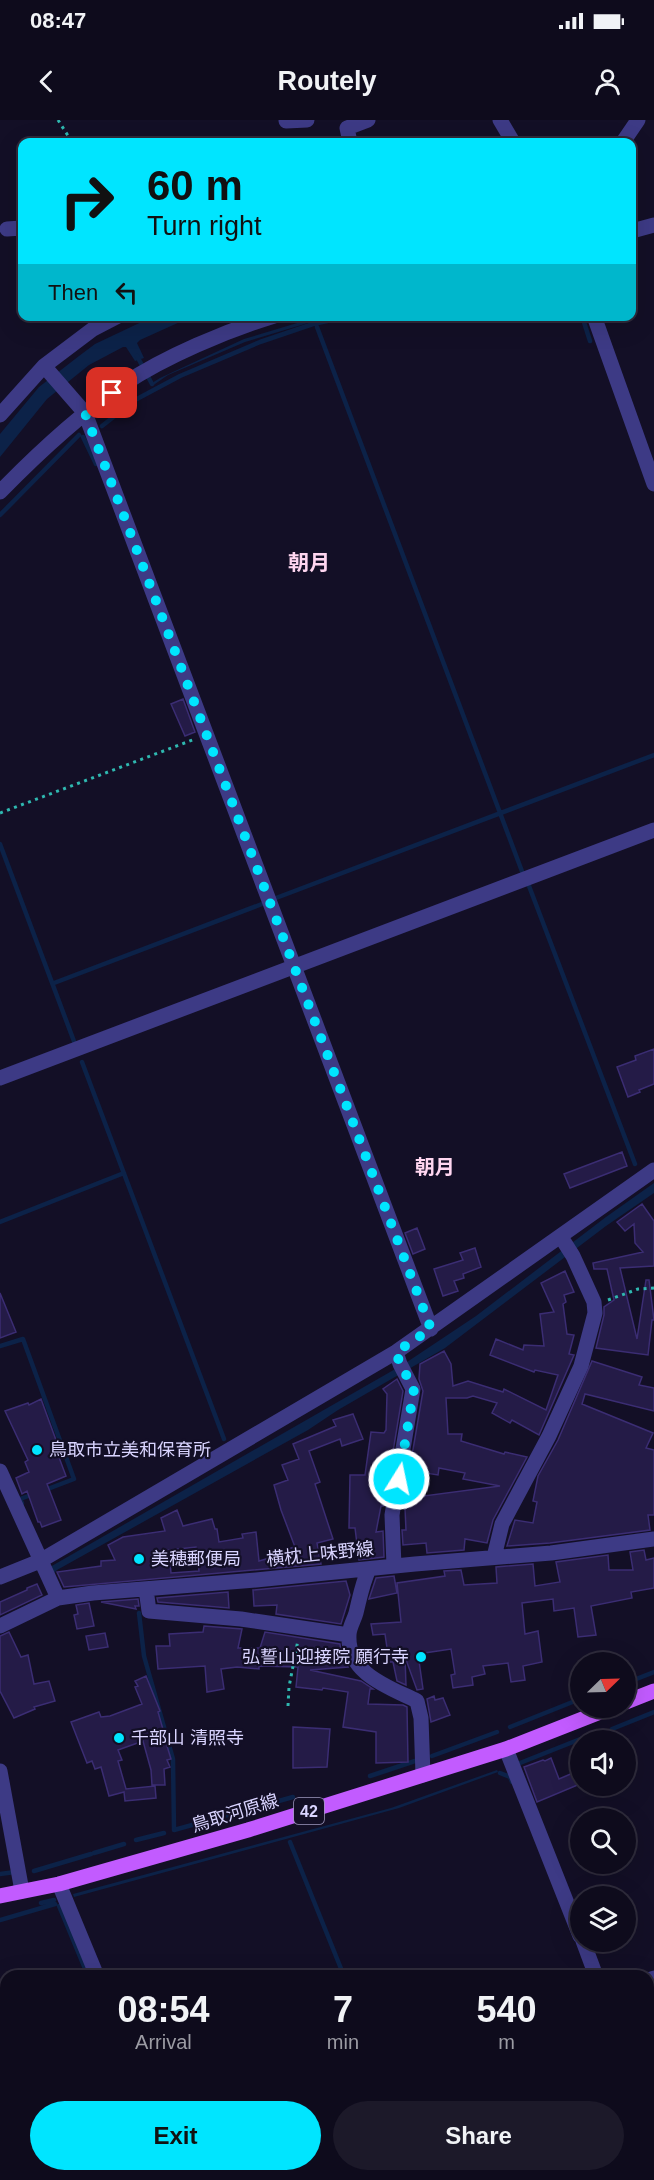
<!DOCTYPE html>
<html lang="en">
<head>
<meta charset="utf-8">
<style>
  body { margin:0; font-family:Arial,"Noto Sans JP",sans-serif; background:#1c1929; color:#f1f3f6; height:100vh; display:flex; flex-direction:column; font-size:22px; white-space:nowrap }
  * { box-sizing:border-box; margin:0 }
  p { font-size:20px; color:#9b9ba3 }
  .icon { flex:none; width:33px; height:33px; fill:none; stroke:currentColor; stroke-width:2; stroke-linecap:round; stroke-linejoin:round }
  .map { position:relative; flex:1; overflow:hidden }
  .side { position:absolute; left:0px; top:1850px; width:654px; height:212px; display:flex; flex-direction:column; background:#0e0b1c; border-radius:18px 18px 0 0; box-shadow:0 6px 24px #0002,0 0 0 2px #2e2b3b }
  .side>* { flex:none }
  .banner { position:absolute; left:18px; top:18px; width:618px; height:183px; border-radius:12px; box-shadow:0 6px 24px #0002,0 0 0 2px #2e2b3b; background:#00e5ff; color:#111; overflow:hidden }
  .needle { width:39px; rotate:67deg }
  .controls { position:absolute; left:570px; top:1532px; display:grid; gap:12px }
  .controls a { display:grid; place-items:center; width:66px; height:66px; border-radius:50%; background:#0e0b1c; box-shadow:0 6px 24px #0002,0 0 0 2px #2e2b3b; font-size:30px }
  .pin { position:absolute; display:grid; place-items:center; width:51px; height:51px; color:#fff; margin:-26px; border-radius:12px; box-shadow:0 3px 9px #0006 }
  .me { position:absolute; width:66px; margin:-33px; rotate:10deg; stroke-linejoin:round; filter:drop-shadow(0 0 4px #0008) }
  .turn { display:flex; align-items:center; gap:21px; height:126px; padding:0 30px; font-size:27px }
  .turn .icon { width:78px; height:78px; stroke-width:2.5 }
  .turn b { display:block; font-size:42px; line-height:51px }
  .then { display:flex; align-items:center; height:57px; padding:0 30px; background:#0003; gap:12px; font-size:22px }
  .eta { display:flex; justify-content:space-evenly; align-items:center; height:102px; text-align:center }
  .eta b { font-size:36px; font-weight:600; line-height:42px }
  .action { display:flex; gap:12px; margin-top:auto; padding:12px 30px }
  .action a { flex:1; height:69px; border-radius:36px; background:#00e5ff; color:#111; font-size:24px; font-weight:600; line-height:69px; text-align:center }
  .action a+a { background:#1c1929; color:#f1f3f6 }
  .status { display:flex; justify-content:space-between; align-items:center; height:42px; padding:0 30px; background:#0e0b1c; direction:ltr }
  .status svg { height:16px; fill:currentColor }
  header { display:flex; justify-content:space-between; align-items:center; height:78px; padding:0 30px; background:#0e0b1c; font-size:27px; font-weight:600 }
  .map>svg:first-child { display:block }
  .water { fill:#0c2248 }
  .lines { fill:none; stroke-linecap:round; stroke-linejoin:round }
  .stream { stroke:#0c2248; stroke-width:4.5 }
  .building { fill:#241b47; stroke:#3b2d73; stroke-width:1.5; fill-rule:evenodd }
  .path { stroke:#2fb8b0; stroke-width:3; stroke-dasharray:3 4.5; stroke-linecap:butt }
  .minor { stroke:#3d3a85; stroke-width:15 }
  .major { stroke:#c25bff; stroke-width:15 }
  .route { stroke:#00e5ff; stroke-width:10; stroke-dasharray:0 18 }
  .poi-dot { fill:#00e5ff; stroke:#130f26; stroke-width:2 }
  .labels { text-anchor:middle; stroke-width:4.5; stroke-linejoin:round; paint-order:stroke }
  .shield { fill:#130f26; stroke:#9e99be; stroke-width:1.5 }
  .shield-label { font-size:16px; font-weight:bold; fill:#d9d4ff }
  .poi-label { font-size:18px; fill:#d9d4ff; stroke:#130f26; text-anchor:start }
  .street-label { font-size:18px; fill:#d9d4ff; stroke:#130f26 }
  .neighbourhood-label { font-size:20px; font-weight:bold; fill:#ffd6f0; stroke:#130f26 }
  .quarter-label { font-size:21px; font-weight:bold; fill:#ffd6f0; stroke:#130f26 }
</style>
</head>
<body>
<div class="status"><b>08:47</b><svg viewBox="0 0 49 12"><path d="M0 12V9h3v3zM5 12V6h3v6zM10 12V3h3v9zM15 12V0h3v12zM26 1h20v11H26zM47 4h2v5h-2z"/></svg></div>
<header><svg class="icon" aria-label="back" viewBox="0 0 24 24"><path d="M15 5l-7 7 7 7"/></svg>Routely<svg class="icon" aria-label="person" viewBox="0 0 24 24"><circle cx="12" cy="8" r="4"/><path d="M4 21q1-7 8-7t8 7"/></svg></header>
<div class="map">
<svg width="654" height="2060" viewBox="0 0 654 2060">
  <rect width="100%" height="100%" fill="#130f26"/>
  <path class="water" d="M152 197H191L140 220 137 223 144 238 135 241 126 227H123L89 245 47 279 0 337V314L39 267 79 236 95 224Z
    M317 197H328L245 222 168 255 152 266 149 261 152 263 160 258 244 219Z
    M654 1063V1073L606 1106 445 1228 338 1290 308 1310 57 1450 53 1454 50 1447 404 1244 476 1196 606 1097Z
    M497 1650 498 1652 399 1688 74 1777 73 1774 391 1688Z"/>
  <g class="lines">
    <path class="stream" d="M582 196 590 221
      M317 207 523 754
      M137 236 152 264
      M102 306 135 280 180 256 260 222 313 204 351 196
      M83 317 96 344
      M0 395 79 315
      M0 724 75 924
      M529 766 635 1044
      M276 778 654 635
      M54 863 262 784
      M82 942 224 1319
      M0 1102 124 1053
      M0 1226 23 1219 74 1359 45 1370
      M22 1383 20 1379 34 1374
      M139 1493 144 1536 173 1639 174 1710 293 1677
      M626 1563 654 1552
      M510 1607 580 1579
      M612 1609 654 1592
      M432 1636 497 1612
      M520 1643 593 1614
      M500 1653 510 1657 512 1662
      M370 1656 415 1641
      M136 1720 164 1713
      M290 1722 344 1856
      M94 1733 124 1724
      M34 1751 91 1734
      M0 1754 15 1752
      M41 1783 54 1780
      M59 1786 88 1856
      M0 1800 55 1784
      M648 2000 654 2014
      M427 2055 429 2060"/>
  </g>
  <path class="building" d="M183 579 195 612 185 616 171 584Z
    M654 929V964L639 970 640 972 628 977 617 947 636 940 635 936Z
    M622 1032 627 1046 570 1068 564 1054Z
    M642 1084 654 1101V1146L620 1148 637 1219 646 1160H649L654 1200H652L648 1235 596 1228 604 1195V1187L614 1180 607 1149H594L593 1143 643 1132 635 1123 634 1104 625 1111 617 1102Z
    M417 1108 425 1129 413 1134 405 1113Z
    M475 1128 481 1147 463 1154 464 1158 454 1161 458 1171 443 1176 434 1149 463 1140 460 1133Z
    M565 1151 574 1172 564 1175 566 1182 563 1184 567 1214 574 1215 569 1234 574 1235 539 1315 512 1300 510 1303 492 1293 497 1283 473 1276 467 1278H446L448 1314H462L461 1321 504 1334 505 1332 527 1337 493 1400 487 1423 465 1419 464 1430 427 1433 426 1423 403 1425 402 1410H406L405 1388H403L423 1271 419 1259 420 1244 444 1231 451 1244 453 1266 468 1261 503 1272 504 1269 546 1290 558 1255 535 1250 534 1252 490 1235 496 1219 523 1230 524 1225 544 1226 540 1194 554 1192 541 1163ZM439 1348 465 1353 463 1359 500 1366 409 1378 413 1351 438 1355Z
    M0 1173 16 1212 0 1218Z
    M592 1241 642 1257 639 1265 654 1268V1291L585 1274 582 1284 653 1313 646 1328 654 1330V1395H648L650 1410 550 1423 507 1426 515 1400 533 1403 537 1382 533 1381 538 1356 558 1320Z
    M397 1259 403 1271 384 1386H381L376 1412 383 1411 384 1437 359 1440 355 1408H349L350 1355H365L371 1312 384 1313 386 1310 387 1274 383 1269Z
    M41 1279 60 1331 57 1332 66 1356 47 1364 61 1400 42 1407 40 1402H38L27 1371 22 1374 16 1358 29 1352 25 1342 28 1340 5 1291 28 1283 29 1285Z
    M353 1294 363 1319 342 1326 340 1319 309 1331 320 1362 315 1364 333 1419 317 1423 321 1444 64 1467 57 1452 101 1446V1441L115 1440 108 1425 123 1417 165 1411 161 1398 177 1390 183 1406 212 1399 215 1409H217L219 1422 243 1418 242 1414 256 1412 259 1441 287 1433V1429L295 1427 281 1390 274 1365 288 1360 282 1345 299 1339 293 1324 336 1306 333 1300ZM196 1427 199 1451 171 1453 169 1430Z
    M644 1430 646 1440 654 1438V1468L631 1472 632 1478 591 1486 596 1515 578 1517 574 1488 554 1491 553 1479 522 1483 525 1514 538 1511 542 1542 523 1546 525 1560 511 1562 508 1543 483 1546 485 1554 472 1557 473 1565 453 1568 451 1555 455 1554 451 1529 418 1534 423 1569 417 1570 405 1537 406 1565 397 1561 393 1542H389L385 1514 373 1515 371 1504 401 1502 397 1463 445 1456 444 1451 461 1450 464 1465 497 1463 496 1447 533 1444 535 1466 560 1462 556 1442 608 1435 609 1450H633L630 1432Z
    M394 1456 397 1473 369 1479 376 1458Z
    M346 1461 350 1475 341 1504 276 1494 277 1485 254 1486 253 1470Z
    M37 1464 42 1475 0 1495V1482L27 1470V1468Z
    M228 1472 229 1488 158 1482 157 1478Z
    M138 1479 139 1486H135L136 1489 101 1482Z
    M89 1483 94 1506 77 1509 74 1495 78 1494 76 1485Z
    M204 1506 242 1509 238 1528H260L265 1512 340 1524 341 1532 348 1547 310 1550 361 1561 373 1569H370L368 1584 403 1585 407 1587 408 1642 376 1643V1612L343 1607 348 1572 323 1568 322 1570 296 1567 298 1547 259 1546V1549L237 1547 221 1549 224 1569 207 1572 205 1546 158 1549 156 1526H170L169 1514 203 1512Z
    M9 1512 21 1537 28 1535 34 1564 49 1561 55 1581 34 1587 35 1589 14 1598 0 1571V1516Z
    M105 1513 108 1527 89 1530 86 1516Z
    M146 1556 160 1591 158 1592 164 1613H163L171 1639 167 1640 170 1647 164 1649 165 1665H152L151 1650 143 1621 118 1630 122 1640 118 1641 126 1669 155 1666 156 1678 125 1681 124 1672 109 1676 101 1647 95 1649 92 1641 87 1643 71 1602 99 1592 101 1597 110 1596 142 1584 135 1567 138 1566 135 1561Z
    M434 1576 435 1580 443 1578 450 1595 431 1602 427 1579Z
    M293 1607 330 1609 327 1647 293 1648Z
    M551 1638 559 1659 580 1650V1664L537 1682 524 1647 543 1640 545 1641Z"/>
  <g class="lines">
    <path class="path" d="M58 0 72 22
      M0 693 195 619
      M608 1180 638 1169 654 1168
      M288 1586 289 1567 298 1520"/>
    <path class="minor" d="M500 0 513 22
      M286 1 307 0
      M350 22 347 8 368 0
      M623 22 638 0
      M7 109 22 108
      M632 111 654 105
      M594 196 654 364
      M44 246 85 293 431 1209
      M0 295 44 246 93 209 118 196
      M0 372C39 332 79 295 124 264 166 236 226 211 274 196
      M0 958 654 710
      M0 1351 58 1478 93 1473 256 1460 415 1444 551 1433 654 1419
      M494 1437 502 1404 549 1316 581 1246 595 1193 594 1182 573 1136 561 1117
      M394 1446 392 1395 413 1269 400 1244 396 1232
      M369 1449C362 1464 360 1477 356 1493 354 1500 349 1508 349 1515 347 1554 389 1567 417 1581L421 1598 423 1655
      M0 1457 40 1441 396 1232 654 1050
      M146 1469 149 1491 241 1499 349 1515
      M0 1506 58 1478
      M506 1629 580 1816
      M0 1651 22 1771
      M59 1764 97 1856
      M583 1821 596 1856
      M648 1860 654 1858
      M648 1980 654 1995
      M161 2060 174 2055"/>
    <path class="major" d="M626 1582 654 1571
      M0 1776 59 1764 248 1710 506 1629 613 1587"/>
  </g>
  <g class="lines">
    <path class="route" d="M112 273 85 293 431 1209 396 1232 400 1244 414 1269 399 1359"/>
  </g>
  <g class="poi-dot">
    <circle cx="37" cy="1330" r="6"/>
    <circle cx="139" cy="1439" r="6"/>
    <circle cx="421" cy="1537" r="6"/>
    <circle cx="119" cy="1618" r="6"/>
  </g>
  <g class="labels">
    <rect class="shield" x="294" y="1678" width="30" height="26" rx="4.5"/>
    <g class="shield-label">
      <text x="309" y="1697">42</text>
    </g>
    <g class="poi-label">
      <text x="49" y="1336">鳥取市立美和保育所</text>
      <text x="151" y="1445">美穂郵便局</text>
      <text x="409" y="1543" text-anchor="end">弘誓山迎接院 願行寺</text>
      <text x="131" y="1624">千部山 清照寺</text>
    </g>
    <g class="street-label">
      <text transform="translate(320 1434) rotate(-6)" y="6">横枕上味野線</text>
      <text transform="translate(235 1693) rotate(-17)" y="6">鳥取河原線</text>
    </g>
    <g class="neighbourhood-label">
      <text x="435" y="1054">朝月</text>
    </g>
    <g class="quarter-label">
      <text x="309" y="450">朝月</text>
    </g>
  </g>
</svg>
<div class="controls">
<a><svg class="needle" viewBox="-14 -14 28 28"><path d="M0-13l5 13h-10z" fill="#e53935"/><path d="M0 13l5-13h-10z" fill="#9b9ba3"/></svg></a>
<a><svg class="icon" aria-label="sound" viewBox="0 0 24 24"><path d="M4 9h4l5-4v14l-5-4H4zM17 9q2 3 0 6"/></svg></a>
<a><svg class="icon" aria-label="search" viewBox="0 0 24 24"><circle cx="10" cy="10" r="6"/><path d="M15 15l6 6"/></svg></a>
<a><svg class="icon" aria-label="layers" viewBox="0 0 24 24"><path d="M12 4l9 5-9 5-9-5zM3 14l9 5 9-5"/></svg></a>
</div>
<div class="pin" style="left:112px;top:273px;background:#d93025"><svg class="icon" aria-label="arrive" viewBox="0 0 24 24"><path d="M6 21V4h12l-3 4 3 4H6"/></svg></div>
<svg class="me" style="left:399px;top:1359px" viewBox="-20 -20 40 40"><circle r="17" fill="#00e5ff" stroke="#fff" stroke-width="3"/><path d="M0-11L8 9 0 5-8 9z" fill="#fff"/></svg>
<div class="banner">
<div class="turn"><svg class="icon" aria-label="right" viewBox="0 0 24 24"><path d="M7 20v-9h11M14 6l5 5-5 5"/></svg><div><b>60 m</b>Turn right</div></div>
<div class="then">Then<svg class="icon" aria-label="left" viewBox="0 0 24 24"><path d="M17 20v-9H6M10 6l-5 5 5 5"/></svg></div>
</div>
<section class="side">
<div class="eta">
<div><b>08:54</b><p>Arrival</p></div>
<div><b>7</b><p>min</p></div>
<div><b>540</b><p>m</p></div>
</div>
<div class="action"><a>Exit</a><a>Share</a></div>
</section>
</div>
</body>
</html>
